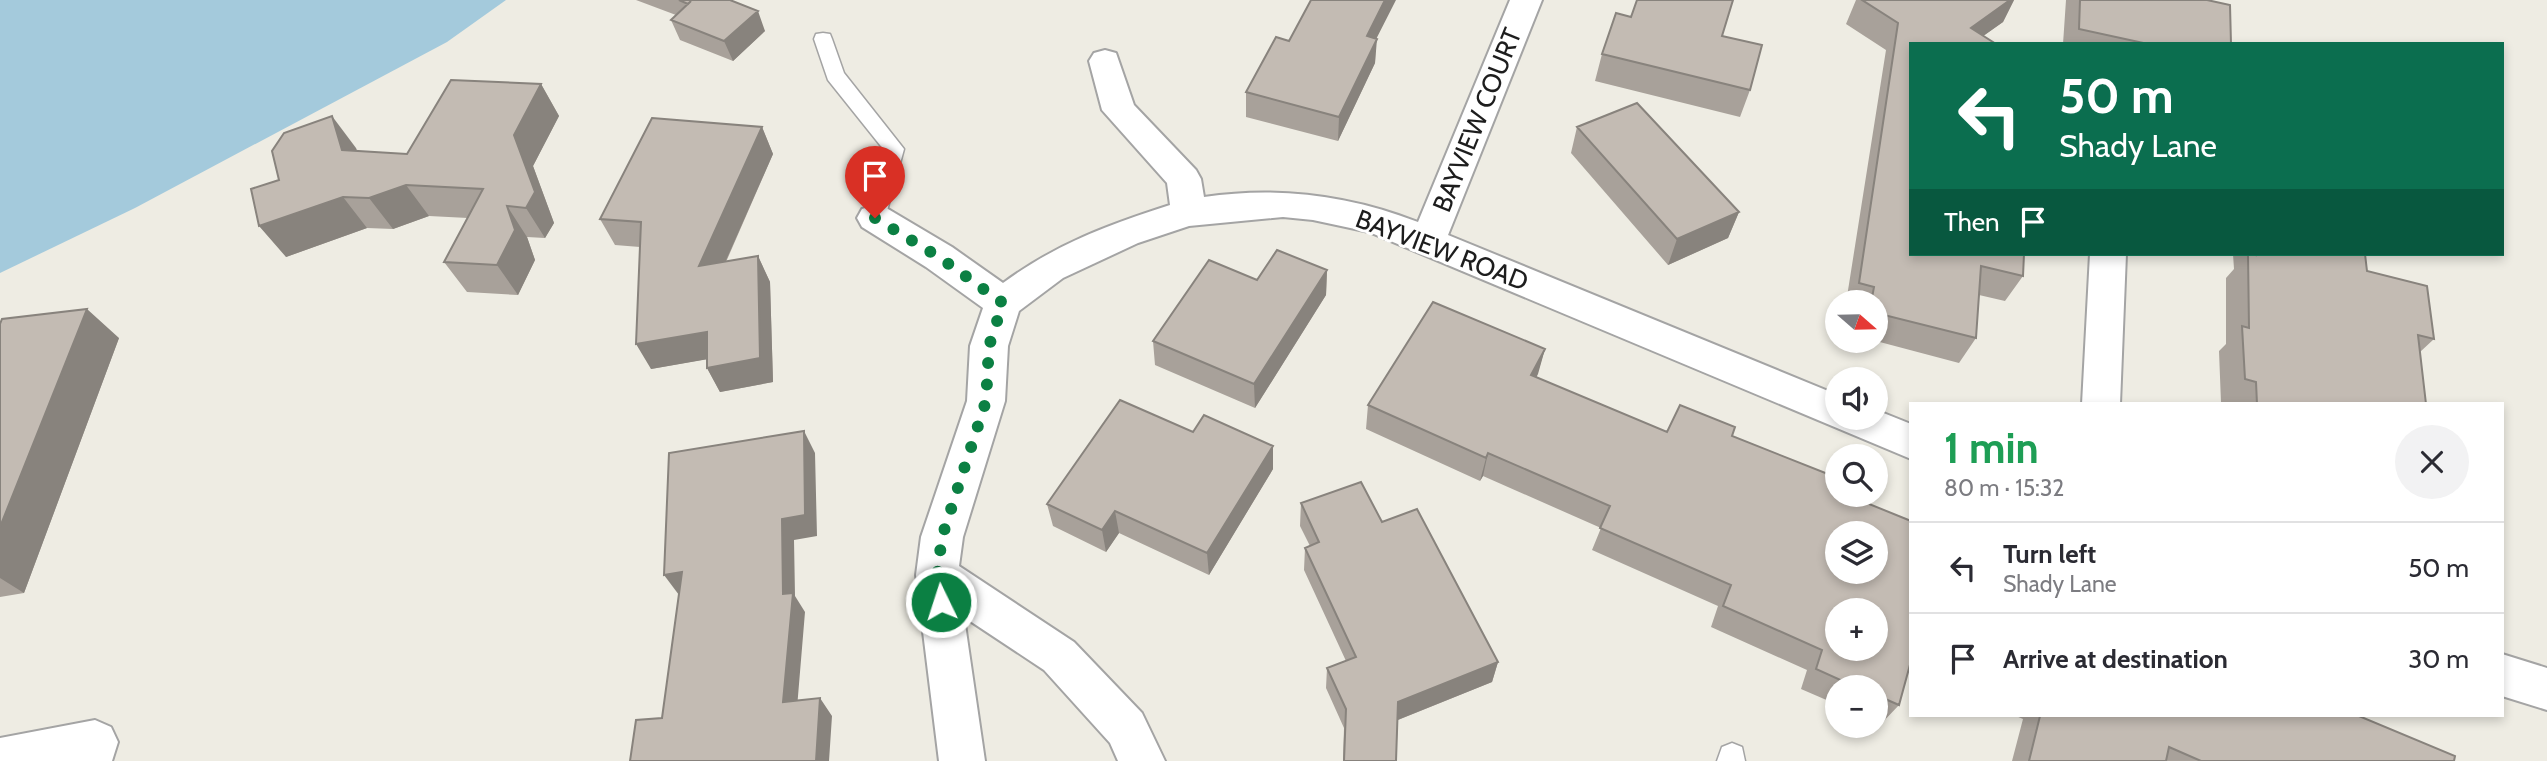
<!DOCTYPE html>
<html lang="en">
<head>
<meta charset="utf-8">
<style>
  body { margin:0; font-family:Cabin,sans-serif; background:#f2f2f3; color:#2b2b33; height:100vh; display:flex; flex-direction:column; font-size:26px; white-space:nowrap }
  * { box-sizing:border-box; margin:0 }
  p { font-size:23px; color:#7c7c81 }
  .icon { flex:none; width:38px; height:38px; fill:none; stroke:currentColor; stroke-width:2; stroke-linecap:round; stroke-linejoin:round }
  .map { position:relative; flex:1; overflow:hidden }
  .details { position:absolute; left:1909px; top:402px; width:595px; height:315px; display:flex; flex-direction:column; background:#fff; border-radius:0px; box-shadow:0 4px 10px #0003 }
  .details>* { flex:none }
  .hud { position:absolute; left:1909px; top:42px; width:595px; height:214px; border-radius:0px; box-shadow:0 4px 10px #0003; background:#0b6e4f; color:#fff; overflow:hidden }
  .needle { width:46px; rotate:110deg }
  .buttons { position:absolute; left:1825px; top:290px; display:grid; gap:14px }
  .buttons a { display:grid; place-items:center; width:63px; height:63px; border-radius:50%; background:#fff; box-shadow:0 4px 10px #0003; font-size:35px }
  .pin { position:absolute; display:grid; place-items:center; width:60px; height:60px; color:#fff; margin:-72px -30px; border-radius:50% 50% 50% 0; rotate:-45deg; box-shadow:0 0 7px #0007 }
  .pin .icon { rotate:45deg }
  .me { position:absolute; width:77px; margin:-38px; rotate:356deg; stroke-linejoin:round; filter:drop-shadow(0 0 5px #0008) }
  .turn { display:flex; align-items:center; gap:24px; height:147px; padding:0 35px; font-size:32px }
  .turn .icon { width:91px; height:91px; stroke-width:2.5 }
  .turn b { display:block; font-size:49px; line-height:60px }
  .then { display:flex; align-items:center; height:66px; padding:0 35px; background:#0003; gap:14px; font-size:26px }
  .round { display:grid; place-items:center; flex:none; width:74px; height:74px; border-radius:37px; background:#f2f2f3 }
  .headline { display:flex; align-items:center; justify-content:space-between; height:119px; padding:0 35px }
  h1 { font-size:42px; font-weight:800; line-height:52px; color:#1e9e55 }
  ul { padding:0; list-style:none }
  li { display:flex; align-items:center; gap:21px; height:91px; padding:0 35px; border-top:2px solid #e1e1e2 }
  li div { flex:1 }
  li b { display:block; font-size:26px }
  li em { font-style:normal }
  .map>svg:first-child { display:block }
  .water { fill:#a4cadc }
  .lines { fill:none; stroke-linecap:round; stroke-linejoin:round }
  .service-casing { stroke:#a4a4a4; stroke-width:3 }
  .minor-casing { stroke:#a4a4a4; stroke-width:4 }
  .service { fill:#fff; fill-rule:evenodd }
  .minor { fill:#fff; fill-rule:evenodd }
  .wall { fill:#a8a19a }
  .shaded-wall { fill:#88837d }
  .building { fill:#c3bbb3; stroke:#88837d; stroke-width:2; fill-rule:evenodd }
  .route { stroke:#0b8043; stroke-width:12; stroke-dasharray:0 21.6 }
  .labels { text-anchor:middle; stroke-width:6; stroke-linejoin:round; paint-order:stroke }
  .street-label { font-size:26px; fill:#1d1d1d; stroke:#fff }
</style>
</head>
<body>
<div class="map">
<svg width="2547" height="761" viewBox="0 0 2547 761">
  <rect width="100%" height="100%" fill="#eeece3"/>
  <path class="water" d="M0 0H506L447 42 135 208 0 273Z"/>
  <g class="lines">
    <defs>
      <path id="service" d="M823 33 830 34 832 39 844 73 904 149 885 218 882 224 875 226 868 224 865 218 884 150 828 80 814 39 816 34Z
        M1732 743 1742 747 1745 761H1717L1722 747Z"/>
      <path id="minor" d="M1510 0H1542L1448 235 1838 395V418H1876V410L1911 424V459L1369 232 1313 220 1283 217 1189 226 1138 243 1063 278 1019 311 1008 346 1005 401 963 537 959 566 1074 642 1142 713 1165 761H1118L1110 743 1044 670 964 617 985 761H939L916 575 921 537 967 401 970 346 983 308 926 267 862 227 857 218 862 209 875 205 888 209 952 247 1003 283C1056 244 1108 225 1170 205L1167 183 1102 110 1089 61 1094 53 1105 50 1116 53 1134 105 1196 170 1201 179 1204 197C1278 186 1348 195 1418 222Z
        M2090 254H2126L2120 404H2082Z
        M2502 654 2547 668V710L2502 696Z
        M95 720 111 727 118 742 112 761H0V738Z"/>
    </defs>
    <use href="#service" class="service-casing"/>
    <use href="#minor" class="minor-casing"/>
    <use href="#service" class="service"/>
    <use href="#minor" class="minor"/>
  </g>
  <path class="wall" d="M636 0H730L765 31 733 61 680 40 671 20 676 15Z
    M1856 0H2014L2003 22 1983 36 1911 44 2024 254 2023 276 2005 301 1979 295 1976 338 1959 363 1876 341V303H1846L1886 50 1846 24Z
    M2066 0H2207L2231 44H2063Z
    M1631 17 1722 36 1750 90 1740 117 1595 81 1602 54Z
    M1376 38 1375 63 1338 141 1246 117V92L1289 41Z
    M541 84 559 116 533 166 554 223 545 238 527 237 535 260 518 295 467 292 444 262 468 218 429 216 393 229 367 228 286 257 279 180 356 148 357 151 407 154Z
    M762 127 773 154 726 262 758 256 770 282 773 382 720 392 707 368V359L651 369 640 247 615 245 600 219Z
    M1577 127 1739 212 1728 238 1668 265 1571 153Z
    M2233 254H2365L2367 271 2434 339 2420 352 2426 404H2224L2221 403 2219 351 2226 344V278L2234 269Z
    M1327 270 1326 295 1255 408 1155 365 1153 341 1257 280Z
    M0 324 119 338 24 593 0 597Z
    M1545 349 1536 378 1667 432 1732 436 1838 495 1911 521V669L1909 668 1899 705 1881 724 1876 722V688H1838V705L1801 689 1807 670 1711 627 1718 606 1592 550 1601 528 1483 476 1480 481 1366 429 1368 405Z
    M1193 432 1273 446V469L1209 575 1119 533 1106 552 1053 526 1047 504Z
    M1301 503 1382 522 1498 662 1492 682 1398 720 1396 761H1343L1344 728 1326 688 1327 668 1346 661 1304 570 1305 548 1310 546 1300 526Z
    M2016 716H2359L2454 761H2012L2023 719Z"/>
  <path class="shaded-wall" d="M1385 0H1396L1365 61 1367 36Z
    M2010 0H2014L2003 22 1972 44 1971 28Z
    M758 11 765 31 733 61 724 41Z
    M1377 39 1375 63 1338 141 1339 117Z
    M541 84 559 116 533 166 554 223 545 238 526 208 514 135Z
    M332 116 356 148 365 181 342 150Z
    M762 127 773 154 712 292 699 266Z
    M406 185 429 216 393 229 369 198Z
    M343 197 367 228 286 257 259 226Z
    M507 206 527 237 535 260 518 295 497 265Z
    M1739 212 1728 238 1668 265 1677 239Z
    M758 256 770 282 773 382 720 392 707 368Z
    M1327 270 1326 295 1255 408 1254 384Z
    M87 309 119 338 24 593 0 578V527Z
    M707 332 720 357 651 369 636 344Z
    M1545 349 1538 374 1525 400 1531 375Z
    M804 431 815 453 817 536 794 540 795 596 805 612 796 720 783 702 782 519Z
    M1273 446V469L1209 575 1207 553Z
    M1488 453 1483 476 1480 481 1486 458Z
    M1115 511 1119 533 1106 552 1102 530Z
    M682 572 679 595 664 575Z
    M1498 662 1492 682 1395 721 1398 702Z
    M820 698 832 716 829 761H816Z"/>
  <path class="building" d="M679 0H730L758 11 724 41 671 20 691 1 688 4Z
    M1311 0H1385L1367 36 1377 39 1339 117 1246 92 1276 37 1289 41Z
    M1637 0H1733L1722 36 1762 45 1750 90 1602 54 1616 13 1631 17Z
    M1862 0H2010L1971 28 1996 44H1911V254H2024L2023 276 1981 266 1976 338 1876 313V303H1871L1874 287 1859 283 1898 23Z
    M2080 0H2207L2230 5 2231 44H2148L2079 29Z
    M451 80 541 84 514 135 535 192 526 208 507 206 515 230 497 265 444 262 483 189 406 185 369 198 343 197 259 226 251 189 279 180 272 151 284 133 332 116 342 150 407 154Z
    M1637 103 1739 212 1677 239 1577 127Z
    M652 118 762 127 699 266 758 256 760 358 707 368V332L636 344 641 222 600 219Z
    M1277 250 1327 270 1254 384 1153 341 1209 260 1257 280Z
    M2248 254 2256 255V254H2365L2367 271 2427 286 2434 339 2418 335 2426 404H2257L2256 382 2245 379 2242 326 2249 328Z
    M1433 302 1545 349 1531 375 1667 432 1680 405 1735 427 1732 436 1838 478V495H1847L1911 521V661L1899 705 1876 695V688H1858L1816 669 1822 650 1723 606 1731 585 1600 528 1610 506 1488 453 1486 458 1368 405ZM1838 534H1876V572H1838ZM1838 611H1876V649H1838Z
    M87 309 0 527V324L2 319Z
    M1120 400 1193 432 1204 415 1273 446 1207 553 1115 511 1102 530 1047 504Z
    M804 431 805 515 782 519 783 594 793 593 783 702 820 698 816 761H630L636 720 662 718 682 572 664 575 669 453Z
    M1361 482 1382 522 1417 509 1498 662 1398 702 1396 761H1344L1346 709 1327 668 1356 657 1305 548 1319 542 1301 503Z
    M2040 716H2359L2455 756 2454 761H2201L2169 747 2166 761H2029Z"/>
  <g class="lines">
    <path class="route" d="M875 218 939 257 1003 303 989 346 986 401 942 537 937 576 941 602"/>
  </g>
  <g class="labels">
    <g class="street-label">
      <text transform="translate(1477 120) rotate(-68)" y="9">BAYVIEW COURT</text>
      <text transform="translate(1442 250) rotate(21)" y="9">BAYVIEW ROAD</text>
    </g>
  </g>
</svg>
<div class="buttons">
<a><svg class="needle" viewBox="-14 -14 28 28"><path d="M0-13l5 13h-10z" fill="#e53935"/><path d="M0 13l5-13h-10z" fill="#7c7c81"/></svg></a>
<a><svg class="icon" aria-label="sound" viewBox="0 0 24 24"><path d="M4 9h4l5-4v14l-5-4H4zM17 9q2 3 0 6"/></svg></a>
<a><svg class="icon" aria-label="search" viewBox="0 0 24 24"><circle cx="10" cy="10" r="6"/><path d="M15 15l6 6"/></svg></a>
<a><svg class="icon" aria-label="layers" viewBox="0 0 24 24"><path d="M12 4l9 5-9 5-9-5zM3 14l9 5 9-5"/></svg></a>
<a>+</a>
<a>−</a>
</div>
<div class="pin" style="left:875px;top:218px;background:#d93025"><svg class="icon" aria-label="arrive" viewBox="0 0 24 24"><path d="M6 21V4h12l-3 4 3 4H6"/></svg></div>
<svg class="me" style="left:941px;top:602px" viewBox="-20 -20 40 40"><circle r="17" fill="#0b8043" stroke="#fff" stroke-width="3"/><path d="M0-11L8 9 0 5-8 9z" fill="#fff"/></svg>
<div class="hud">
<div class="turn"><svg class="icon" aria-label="left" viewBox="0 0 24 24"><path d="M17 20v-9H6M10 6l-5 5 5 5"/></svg><div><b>50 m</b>Shady Lane</div></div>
<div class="then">Then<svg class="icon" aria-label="arrive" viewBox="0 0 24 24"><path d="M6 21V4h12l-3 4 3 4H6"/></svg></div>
</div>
<section class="details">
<div class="headline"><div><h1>1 min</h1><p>80 m · 15:32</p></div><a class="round"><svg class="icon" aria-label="close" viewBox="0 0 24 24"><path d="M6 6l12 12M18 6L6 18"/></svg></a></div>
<ul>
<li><svg class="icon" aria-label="left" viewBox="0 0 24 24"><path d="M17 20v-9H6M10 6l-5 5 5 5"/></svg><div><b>Turn left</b><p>Shady Lane</p></div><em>50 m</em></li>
<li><svg class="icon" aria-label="arrive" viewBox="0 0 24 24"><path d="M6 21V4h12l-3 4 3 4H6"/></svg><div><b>Arrive at destination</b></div><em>30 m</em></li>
</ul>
</section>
</div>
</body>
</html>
